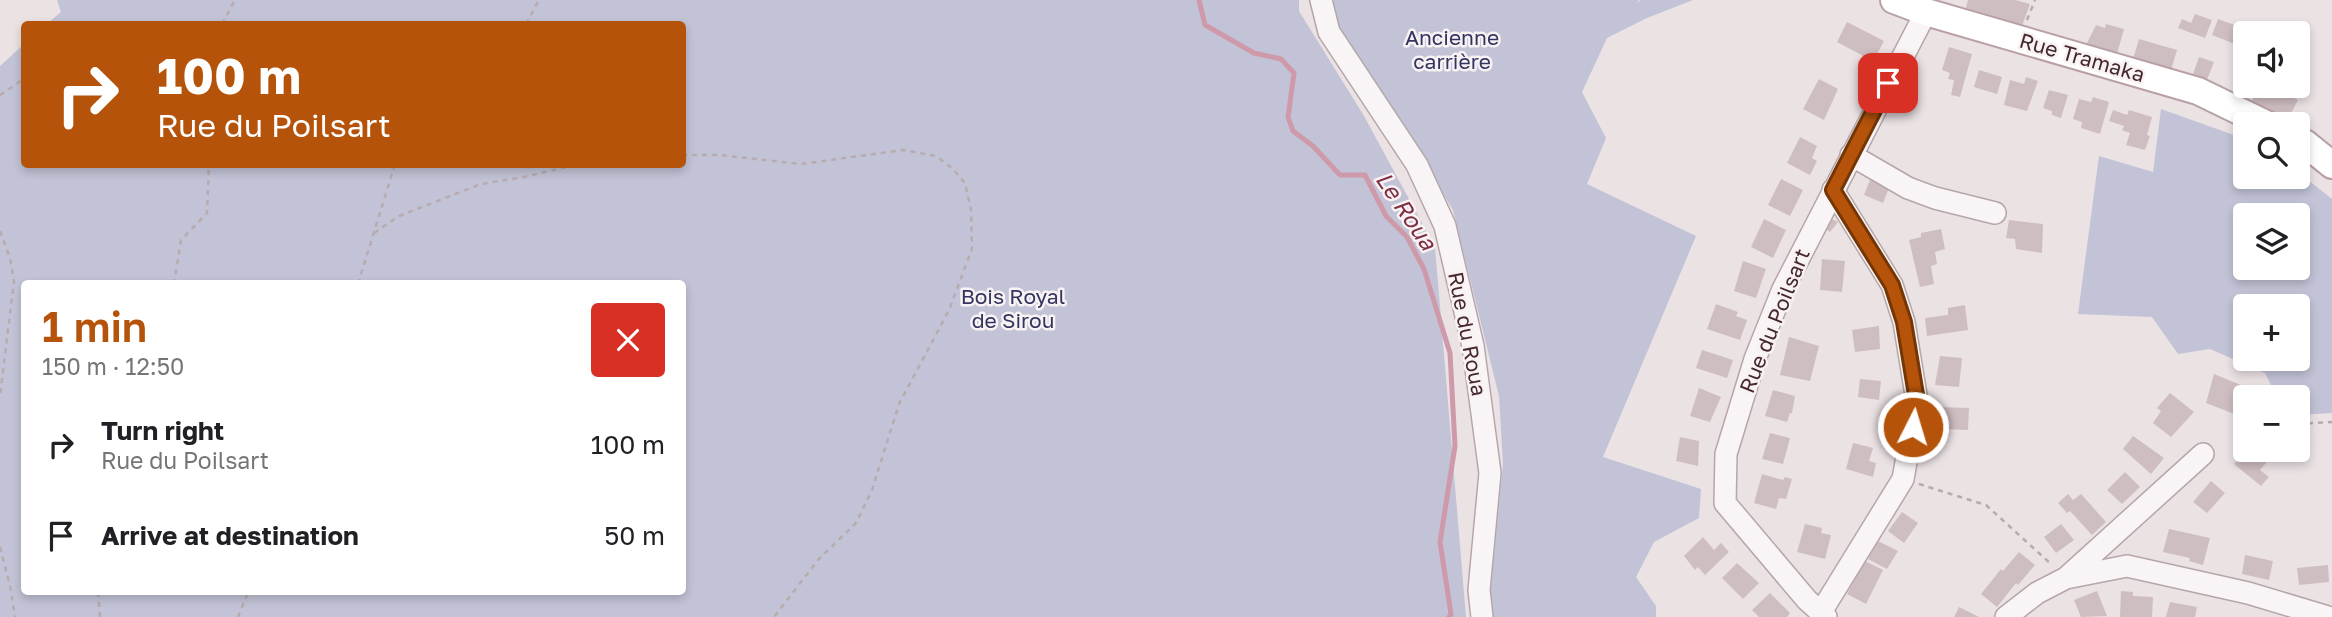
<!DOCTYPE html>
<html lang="en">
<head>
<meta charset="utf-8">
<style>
  body { margin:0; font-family:"Golos Text",sans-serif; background:#f2f2f2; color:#202124; height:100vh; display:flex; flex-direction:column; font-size:26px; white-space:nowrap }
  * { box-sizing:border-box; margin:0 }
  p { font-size:23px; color:#757577 }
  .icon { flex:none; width:38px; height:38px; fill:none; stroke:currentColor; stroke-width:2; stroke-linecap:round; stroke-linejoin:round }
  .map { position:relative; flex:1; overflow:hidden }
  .sheet { position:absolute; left:21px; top:280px; width:665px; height:315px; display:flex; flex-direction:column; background:#fff; border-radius:7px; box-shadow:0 4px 10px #0003 }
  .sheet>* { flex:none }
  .hud { position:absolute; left:21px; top:21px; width:665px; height:147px; border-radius:7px; box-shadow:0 4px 10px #0003; background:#b45309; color:#fff; overflow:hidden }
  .tools { position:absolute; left:2233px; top:21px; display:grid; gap:14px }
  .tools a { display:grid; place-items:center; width:77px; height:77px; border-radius:7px; background:#fff; box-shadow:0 4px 10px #0003; font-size:35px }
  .pin { position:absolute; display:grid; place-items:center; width:60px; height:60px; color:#fff; margin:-30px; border-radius:14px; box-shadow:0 4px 10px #0006 }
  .me { position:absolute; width:77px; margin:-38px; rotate:5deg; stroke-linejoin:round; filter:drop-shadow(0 0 5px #0008) }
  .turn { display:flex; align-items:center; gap:24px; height:147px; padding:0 21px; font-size:32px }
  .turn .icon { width:91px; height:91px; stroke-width:2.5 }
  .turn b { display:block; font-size:49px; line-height:60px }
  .round { display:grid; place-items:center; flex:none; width:74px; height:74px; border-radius:7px; background:#f2f2f2 }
  .summary { display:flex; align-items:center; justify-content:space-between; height:119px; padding:0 21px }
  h1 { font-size:42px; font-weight:600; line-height:52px; color:#b45309 }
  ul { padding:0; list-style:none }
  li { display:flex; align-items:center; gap:21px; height:91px; padding:0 21px }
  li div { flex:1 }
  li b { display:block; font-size:26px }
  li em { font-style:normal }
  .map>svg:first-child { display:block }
  .green { fill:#c2c3d6; fill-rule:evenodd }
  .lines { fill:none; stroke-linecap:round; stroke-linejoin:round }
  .stream { stroke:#ce9aa9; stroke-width:5 }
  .building { fill:#cfbec1 }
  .minor-casing { stroke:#b6a6a9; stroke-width:24 }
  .major-casing { stroke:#b8a0a5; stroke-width:30 }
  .path { stroke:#b8abae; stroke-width:2.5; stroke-dasharray:5 5; stroke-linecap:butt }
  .minor { stroke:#f9f5f6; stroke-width:21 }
  .major { stroke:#fff; stroke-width:26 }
  .route-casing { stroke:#753606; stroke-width:18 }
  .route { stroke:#b45309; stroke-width:12 }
  .labels { text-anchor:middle; stroke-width:5; stroke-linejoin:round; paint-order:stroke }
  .park-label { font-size:21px; fill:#343462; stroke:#f8f2f3 }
  .street-label { font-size:21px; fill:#45282d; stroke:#f8f2f3 }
  .water-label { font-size:23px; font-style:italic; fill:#7d2e43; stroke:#f8f2f3 }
</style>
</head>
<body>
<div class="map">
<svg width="2332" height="617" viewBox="0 0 2332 617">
  <rect width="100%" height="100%" fill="#ebe2e4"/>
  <path class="green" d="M57 0H1299V11L1364 116 1435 247 1466 617H0V66L24 44V164H682V24H47L61 12ZM24 284H682V592H24Z
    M1333 0H1639L1637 3 1641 0H1693L1647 18 1607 38 1582 92 1606 138 1587 184 1696 236 1603 457 1701 489 1699 518 1654 542 1636 577 1656 606V617H1492L1490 597 1503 464 1499 396 1453 210 1335 20Z
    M2161 109 2245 139V177H2298V172L2332 199V413L2298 415V397H2277L2265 373 2210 349 2178 354 2152 317 2078 314 2099 156 2153 172ZM2245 215H2298V268H2245ZM2245 306H2298V359H2245Z"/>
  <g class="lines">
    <path class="stream" d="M1199 0 1205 25 1254 53 1281 59 1294 73 1288 117 1293 131 1313 146 1340 175H1365L1386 216 1407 237 1424 269 1450 353 1455 446 1440 542 1451 614 1449 617"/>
  </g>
  <path class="building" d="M1968 0H2015L2030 4 2022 26 1966 8Z
    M2195 14 2212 20 2205 38 2178 28 2182 19 2191 23Z
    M2218 19 2257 33H2245V48L2212 35Z
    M1847 22 1884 41 1873 61 1837 42Z
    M2106 24 2124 29 2117 54 2086 45 2096 25 2105 28Z
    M2139 39 2177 50 2171 70 2133 59Z
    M1949 47 1972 54 1960 97 1951 95 1954 80 1948 79 1950 73 1942 70Z
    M2199 57 2214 62 2206 82 2192 77Z
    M1979 70 2002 77 1997 94 1974 87Z
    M2026 77 2038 81 2027 111 2004 105 2010 80 2024 84Z
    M1819 79 1838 89 1824 120 1803 109Z
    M2258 86H2271L2298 100 2288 119 2252 101Z
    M2049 90 2068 95 2061 118 2052 115V111L2043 108Z
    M2093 97 2109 102 2100 134 2081 128 2082 122 2073 119 2079 99 2091 102Z
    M2113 110 2127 115 2129 110 2152 117 2147 135 2150 136 2145 150 2126 145 2130 133 2122 130 2124 126 2109 121Z
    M1800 137 1817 146 1812 158 1817 161 1810 175 1787 163Z
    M1781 179 1803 190 1790 216 1768 205Z
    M1870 180 1889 188 1883 203 1864 195Z
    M1830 218 1838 222 1830 232 1825 228Z
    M1764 219 1786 230 1773 258 1751 247Z
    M2009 220 2043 224 2042 253 2016 249 2015 239 2006 238Z
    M1941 229 1945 249 1935 252 1937 264 1931 266 1934 284 1920 287 1909 240 1921 237V233Z
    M1822 259 1845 261 1842 292 1820 290Z
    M1743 261 1766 269 1756 298 1734 291Z
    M1716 304 1738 312 1736 316 1747 320 1740 340 1707 329Z
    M1965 305 1968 330 1927 336 1925 318 1948 315V308Z
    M1879 326 1880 349 1855 352 1852 330Z
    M1789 337 1819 346 1810 381 1780 375Z
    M1702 350 1733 360 1727 378 1696 368Z
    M1940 356 1962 358 1959 387 1935 385Z
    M2214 374 2246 387 2237 415 2206 403Z
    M1860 379 1881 381 1879 400 1858 397Z
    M1699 388 1721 397 1710 422 1690 416Z
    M1773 390 1795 396 1792 413H1790L1787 422 1765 416Z
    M2170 393 2194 412 2171 437 2153 423 2161 411 2157 408Z
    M1938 407 1969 408 1968 430 1944 429V426H1937Z
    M1770 433 1790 438 1783 464 1762 459Z
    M2133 436 2164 458 2151 474 2123 449Z
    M1680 437 1699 441 1698 466 1676 461Z
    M1853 443 1873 448 1869 461 1876 463 1873 477 1846 469Z
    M2246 450H2277L2260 470 2269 477 2261 486 2234 464Z
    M2125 472 2140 487 2122 504 2107 490Z
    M1762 474 1783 480 1785 477 1792 479 1786 499 1779 498 1776 509 1754 503Z
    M2211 481 2225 493 2207 513 2193 502Z
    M2068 494 2073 500 2081 494 2106 522 2092 535 2070 511 2067 513 2058 503Z
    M1902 512 1918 523 1904 543 1888 531Z
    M1805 524 1822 528 1821 533 1831 535 1825 559 1797 552Z
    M2061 524 2074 540 2056 553 2044 537Z
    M2169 529 2210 538 2203 565 2189 561 2190 558 2163 552Z
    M1703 537 1714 550 1721 543 1729 552 1705 575 1698 567 1695 570 1684 556Z
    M1878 541 1898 551 1887 569 1868 559Z
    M2019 552 2035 565 2018 585 2016 583 1997 607 1981 594 2001 569 2003 571Z
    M2245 555 2273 561 2269 580 2242 574Z
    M1865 561 1883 570 1866 604 1847 594Z
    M1737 563 1759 583 1743 599 1722 578Z
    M2328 565 2329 582 2299 585 2297 568Z
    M2097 591 2107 616 2081 617 2074 600Z
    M2121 591 2133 592V596L2153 597 2152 617H2120Z
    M1770 593 1790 613 1787 617H1759L1752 610Z
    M2170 602 2197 607 2195 617H2166Z
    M1959 607 1979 617H1954Z"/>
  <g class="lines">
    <defs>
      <path id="minor" d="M1321 0 1329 32 1417 165 1445 226 1473 346 1490 473 1479 590 1482 617
        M1851 155 1908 188 1935 198 1995 213
        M2066 578 2127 566 2248 593 2328 617
        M1821 612 1903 479 1917 401 1904 322 1892 285 1833 190
        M1826 617 1807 600 1725 503 1726 454 1755 359 1783 289 1926 12
        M2006 617 2037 593 2066 578 2203 454"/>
      <path id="major" d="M1894 0 1926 12 2198 91 2266 124
        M2298 140 2306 144 2332 165"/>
    </defs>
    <use href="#minor" class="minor-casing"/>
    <use href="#major" class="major-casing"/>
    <path class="path" d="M2027 20 2035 0
      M222 24 235 0
      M526 24 539 0
      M0 95 24 79
      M682 155H719L801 164 903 150 936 156 952 168 965 183 971 210 972 249 949 310 899 404 872 490 856 523 818 560 774 617
      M0 231 10 258 14 281 0 396
      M374 233 399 216 481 184 524 177 579 164
      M174 284 181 240 207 213 209 164
      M358 284 395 164
      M2298 424 2332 422
      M1919 484 1986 505 2051 564
      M0 547 10 586 15 617
      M98 592 100 617
      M238 617 248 592"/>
    <use href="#minor" class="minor"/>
    <use href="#major" class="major"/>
  </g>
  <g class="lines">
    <defs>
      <path id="route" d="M1888 83 1833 190 1892 285 1904 322 1917 401 1913 427"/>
    </defs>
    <use href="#route" class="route-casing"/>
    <use href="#route" class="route"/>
  </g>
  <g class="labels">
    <g class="park-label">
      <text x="1452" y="45">Ancienne<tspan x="1452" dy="24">carrière</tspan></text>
      <text x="1013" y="304">Bois Royal<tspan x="1013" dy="24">de Sirou</tspan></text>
    </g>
    <g class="street-label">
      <text transform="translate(2082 58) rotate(16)" y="7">Rue Tramaka</text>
      <text transform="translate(1775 321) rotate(-68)" y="7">Rue du Poilsart</text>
      <text transform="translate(1467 334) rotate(79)" y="7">Rue du Roua</text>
    </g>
    <g class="water-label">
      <text transform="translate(1406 211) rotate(56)" y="8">Le Roua</text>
    </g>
  </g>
</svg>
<div class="tools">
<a><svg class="icon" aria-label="sound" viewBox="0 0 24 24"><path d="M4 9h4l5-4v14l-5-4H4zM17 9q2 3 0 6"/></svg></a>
<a><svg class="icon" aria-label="search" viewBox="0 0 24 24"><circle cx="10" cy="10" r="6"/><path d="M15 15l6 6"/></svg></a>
<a><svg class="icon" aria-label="layers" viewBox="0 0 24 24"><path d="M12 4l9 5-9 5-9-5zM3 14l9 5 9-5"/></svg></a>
<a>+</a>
<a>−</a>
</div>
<div class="pin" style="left:1888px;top:83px;background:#d93025"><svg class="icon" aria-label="arrive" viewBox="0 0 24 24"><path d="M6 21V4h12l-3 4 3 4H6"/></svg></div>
<svg class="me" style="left:1913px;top:427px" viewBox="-20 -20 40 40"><circle r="17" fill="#b45309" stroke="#fff" stroke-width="3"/><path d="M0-11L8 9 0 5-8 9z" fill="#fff"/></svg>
<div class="hud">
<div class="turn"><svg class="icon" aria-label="right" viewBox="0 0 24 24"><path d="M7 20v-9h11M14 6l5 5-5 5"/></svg><div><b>100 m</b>Rue du Poilsart</div></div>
</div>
<section class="sheet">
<div class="summary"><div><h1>1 min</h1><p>150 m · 12:50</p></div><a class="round" style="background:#d93025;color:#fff"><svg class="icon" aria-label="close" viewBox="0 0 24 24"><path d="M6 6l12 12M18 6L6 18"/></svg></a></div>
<ul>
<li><svg class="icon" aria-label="right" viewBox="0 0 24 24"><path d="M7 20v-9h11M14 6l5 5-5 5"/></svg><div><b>Turn right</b><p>Rue du Poilsart</p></div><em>100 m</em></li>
<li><svg class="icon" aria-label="arrive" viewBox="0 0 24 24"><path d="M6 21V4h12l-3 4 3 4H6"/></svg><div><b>Arrive at destination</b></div><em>50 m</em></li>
</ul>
</section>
</div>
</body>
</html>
